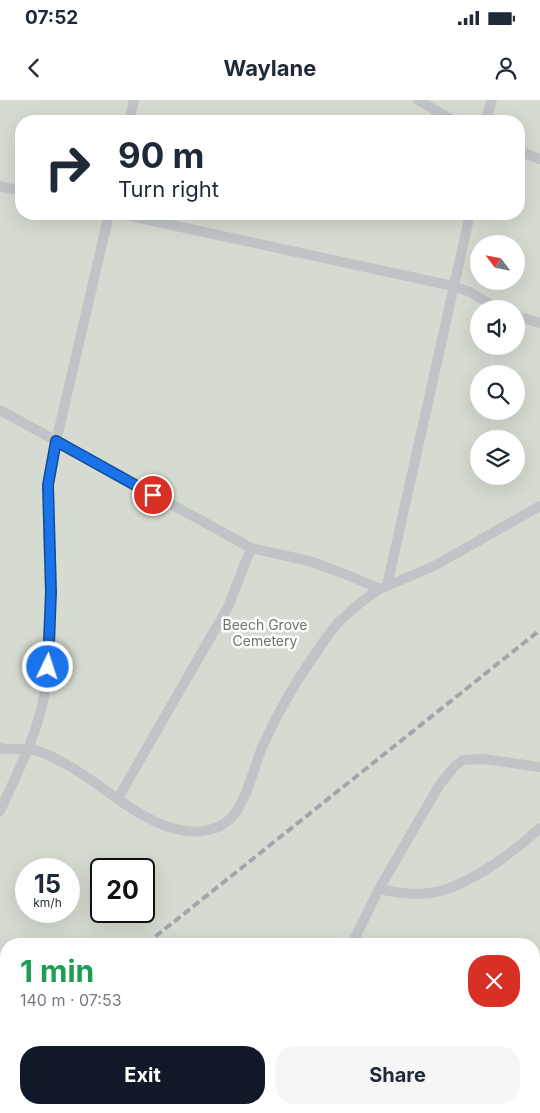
<!DOCTYPE html>
<html lang="en">
<head>
<meta charset="utf-8">
<style>
  body { margin:0; font-family:Inter,sans-serif; background:#f6f6f7; color:#1f2937; height:100vh; display:flex; flex-direction:column; font-size:19px; white-space:nowrap }
  * { box-sizing:border-box; margin:0 }
  p { font-size:16px; color:#747a83 }
  .icon { flex:none; width:28px; height:28px; fill:none; stroke:currentColor; stroke-width:2; stroke-linecap:round; stroke-linejoin:round }
  .map { position:relative; flex:1; overflow:hidden }
  .side { position:absolute; left:0px; top:838px; width:540px; height:176px; display:flex; flex-direction:column; background:#fff; border-radius:20px 20px 0 0; box-shadow:0 5px 20px #0002 }
  .side>* { flex:none }
  .hud { position:absolute; left:15px; top:15px; width:510px; height:105px; border-radius:20px; box-shadow:0 5px 20px #0002; background:#fff; color:#1f2937; overflow:hidden }
  .needle { width:32px; rotate:302deg }
  .controls { position:absolute; left:470px; top:135px; display:grid; gap:10px }
  .controls a { display:grid; place-items:center; width:55px; height:55px; border-radius:50%; background:#fff; box-shadow:0 5px 20px #0002; font-size:25px }
  .speed { position:absolute; left:15px; top:758px; display:flex; gap:10px; font-size:25px; font-weight:700; text-align:center }
  .speed>* { display:grid; place-content:center; width:65px; height:65px; border-radius:50%; background:#fff; box-shadow:0 5px 20px #0002; line-height:1 }
  .speed small { font-size:12px; font-weight:400 }
  .speed .limit { border:2px solid #111; border-radius:8px; background:#fff; color:#111 }
  .pin { position:absolute; display:grid; place-items:center; width:42px; height:42px; color:#fff; margin:-21px; border:2px solid #fff; border-radius:50%; box-shadow:0 1px 5px #0007 }
  .me { position:absolute; width:55px; margin:-28px; rotate:4deg; stroke-linejoin:round; filter:drop-shadow(0 0 4px #0008) }
  .turn { display:flex; align-items:center; gap:18px; height:105px; padding:0 20px; font-size:22px }
  .turn .icon { width:65px; height:65px; stroke-width:2.5 }
  .turn b { display:block; font-size:35px; line-height:42px }
  .round { display:grid; place-items:center; flex:none; width:52px; height:52px; border-radius:20px; background:#f6f6f7 }
  .summary { display:flex; align-items:center; justify-content:space-between; height:85px; padding:0 20px }
  h1 { font-size:30px; font-weight:700; line-height:38px; color:#1e9e55 }
  .cta { display:flex; gap:10px; margin-top:auto; padding:10px 20px }
  .cta a { flex:1; height:58px; border-radius:20px; background:#111827; color:#fff; font-size:20px; font-weight:700; line-height:58px; text-align:center }
  .cta a+a { background:#f6f6f7; color:#1f2937 }
  .status { display:flex; justify-content:space-between; align-items:center; height:35px; padding:0 25px; background:#fff; direction:ltr }
  .status svg { height:14px; fill:currentColor }
  header { display:flex; justify-content:space-between; align-items:center; height:65px; padding:0 20px; background:#fff; font-size:22px; font-weight:700 }
  .map>svg:first-child { display:block }
  .green { fill:#d6dbd1; fill-rule:evenodd }
  .lines { fill:none; stroke-linecap:round; stroke-linejoin:round }
  .service { stroke:#bfc4c6; stroke-width:10 }
  .rail { stroke:#a0a7ab; stroke-width:4; stroke-dasharray:8 4; stroke-linecap:butt }
  .route-casing { stroke:#114b97; stroke-width:12 }
  .route { stroke:#1a73e8; stroke-width:9 }
  .labels { text-anchor:middle; stroke-width:5; stroke-linejoin:round; paint-order:stroke }
  .park-label { font-size:14px; fill:#697862; stroke:#fff }
</style>
</head>
<body>
<div class="status"><b>07:52</b><svg viewBox="0 0 49 12"><path d="M0 12V9h3v3zM5 12V6h3v6zM10 12V3h3v9zM15 12V0h3v12zM26 1h20v11H26zM47 4h2v5h-2z"/></svg></div>
<header><svg class="icon" aria-label="back" viewBox="0 0 24 24"><path d="M15 5l-7 7 7 7"/></svg>Waylane<svg class="icon" aria-label="person" viewBox="0 0 24 24"><circle cx="12" cy="8" r="4"/><path d="M4 21q1-7 8-7t8 7"/></svg></header>
<div class="map">
<svg width="540" height="1013" viewBox="0 0 540 1013">
  <rect width="100%" height="100%" fill="#f4f4f0"/>
  <path class="green" d="M0 0H540V1013H0ZM21 21H519V114H21ZM479 144H516V181H479ZM479 209H516V246H479ZM479 274H516V311H479ZM479 339H516V376H479ZM26 769H69V811H26ZM101 769H144V811H101ZM6 844H534V1008H6Z"/>
  <g class="lines">
    <path class="service" d="M418 0 454 21
      M129 21 134 0
      M485 21 492 0
      M519 51 540 59
      M0 86 21 91
      M121 114 453 186 470 192 499 209
      M516 216 540 223
      M0 310 251 448 309 461 345 474 380 489 434 466 540 406
      M387 486 470 114
      M0 648C11 651 19 648 30 649 40 651 49 655 58 660 100 680 139 725 186 731 200 733 218 730 229 720 246 705 254 666 263 645 278 612 295 582 316 553 324 541 331 529 341 520 353 508 366 498 380 489
      M118 698 228 507 251 448
      M0 711C16 675 35 640 43 601 60 524 42 445 50 368L109 114
      M379 789C399 793 417 796 436 792 470 785 515 751 540 728
      M352 844 379 789 440 684 455 666 463 660 483 659 540 667
      M0 894 6 903
      M0 915 6 910
      M534 934 540 933
      M87 1008 90 1013
      M324 1008V1013
      M516 1008 517 1013
      M14 1013 21 1008
      M105 1013 112 1008"/>
    <path class="rail" d="M146 844 540 530
      M0 958 6 953"/>
  </g>
  <g class="lines">
    <defs>
      <path id="route" d="M48 567 51 492 48 385 56 341 153 395"/>
    </defs>
    <use href="#route" class="route-casing"/>
    <use href="#route" class="route"/>
  </g>
  <g class="labels">
    <g class="park-label">
      <text x="265" y="530">Beech Grove<tspan x="265" dy="16">Cemetery</tspan></text>
    </g>
  </g>
</svg>
<div class="controls">
<a><svg class="needle" viewBox="-14 -14 28 28"><path d="M0-13l5 13h-10z" fill="#e53935"/><path d="M0 13l5-13h-10z" fill="#747a83"/></svg></a>
<a><svg class="icon" aria-label="sound" viewBox="0 0 24 24"><path d="M4 9h4l5-4v14l-5-4H4zM17 9q2 3 0 6"/></svg></a>
<a><svg class="icon" aria-label="search" viewBox="0 0 24 24"><circle cx="10" cy="10" r="6"/><path d="M15 15l6 6"/></svg></a>
<a><svg class="icon" aria-label="layers" viewBox="0 0 24 24"><path d="M12 4l9 5-9 5-9-5zM3 14l9 5 9-5"/></svg></a>
</div>
<div class="speed"><div>15<small>km/h</small></div><div class="limit">20</div></div>
<div class="pin" style="left:153px;top:395px;background:#d93025"><svg class="icon" aria-label="arrive" viewBox="0 0 24 24"><path d="M6 21V4h12l-3 4 3 4H6"/></svg></div>
<svg class="me" style="left:48px;top:567px" viewBox="-20 -20 40 40"><circle r="17" fill="#1a73e8" stroke="#fff" stroke-width="3"/><path d="M0-11L8 9 0 5-8 9z" fill="#fff"/></svg>
<div class="hud">
<div class="turn"><svg class="icon" aria-label="right" viewBox="0 0 24 24"><path d="M7 20v-9h11M14 6l5 5-5 5"/></svg><div><b>90 m</b>Turn right</div></div>
</div>
<section class="side">
<div class="summary"><div><h1>1 min</h1><p>140 m · 07:53</p></div><a class="round" style="background:#d93025;color:#fff"><svg class="icon" aria-label="close" viewBox="0 0 24 24"><path d="M6 6l12 12M18 6L6 18"/></svg></a></div>
<div class="cta"><a>Exit</a><a>Share</a></div>
</section>
</div>
</body>
</html>
